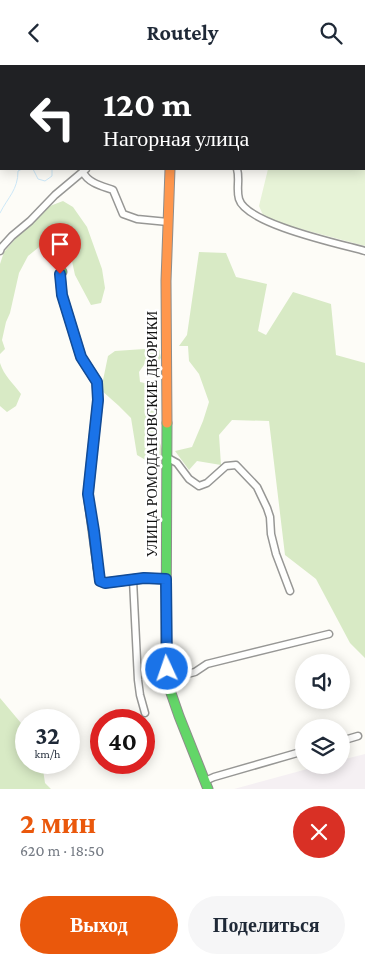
<!DOCTYPE html>
<html lang="ru">
<head>
<meta charset="utf-8">
<style>
  body { margin:0; font-family:"Crimson Pro",serif; background:#f6f6f7; color:#1f2937; height:100vh; display:flex; flex-direction:column; font-size:19px; white-space:nowrap }
  * { box-sizing:border-box; margin:0 }
  p { font-size:16px; color:#747a83 }
  .icon { flex:none; width:28px; height:28px; fill:none; stroke:currentColor; stroke-width:2; stroke-linecap:round; stroke-linejoin:round }
  .map { position:relative; height:724px; overflow:hidden }
  .side { display:flex; flex-direction:column; background:#fff; flex:1 }
  .side>* { flex:none }
  .guide { position:absolute; left:0px; top:0px; width:365px; height:105px; box-shadow:0 2px 12px #0003; background:#202124; color:#fff; overflow:hidden }
  .buttons { position:absolute; left:295px; top:589px; display:grid; gap:10px }
  .buttons a { display:grid; place-items:center; width:55px; height:55px; border-radius:50%; background:#fff; box-shadow:0 2px 12px #0003; font-size:25px }
  .speed { position:absolute; left:15px; top:644px; display:flex; gap:10px; font-size:25px; font-weight:700; text-align:center }
  .speed>* { display:grid; place-content:center; width:65px; height:65px; border-radius:50%; background:#fff; box-shadow:0 2px 12px #0003; line-height:1 }
  .speed small { font-size:12px; font-weight:400 }
  .speed .limit { border:8px solid #d22; background:#fff; color:#111 }
  .pin { position:absolute; display:grid; place-items:center; width:42px; height:42px; color:#fff; margin:-51px -21px; border-radius:50% 50% 50% 0; rotate:-45deg; box-shadow:0 0 5px #0007 }
  .pin .icon { rotate:45deg }
  .me { position:absolute; width:55px; margin:-28px; rotate:357deg; stroke-linejoin:round; filter:drop-shadow(0 0 4px #0008) }
  .turn { display:flex; align-items:center; gap:18px; height:105px; padding:0 20px; font-size:22px }
  .turn .icon { width:65px; height:65px; stroke-width:2.5 }
  .turn b { display:block; font-size:35px; line-height:42px }
  .round { display:grid; place-items:center; flex:none; width:52px; height:52px; border-radius:26px; background:#f6f6f7 }
  .head { display:flex; align-items:center; justify-content:space-between; height:85px; padding:0 20px }
  h1 { font-size:30px; font-weight:700; line-height:38px; color:#ea580c }
  .action { display:flex; gap:10px; margin-top:auto; padding:10px 20px }
  .action a { flex:1; height:58px; border-radius:30px; background:#ea580c; color:#fff; font-size:20px; font-weight:700; line-height:58px; text-align:center }
  .action a+a { background:#f6f6f7; color:#1f2937 }
  header { display:flex; justify-content:space-between; align-items:center; height:65px; padding:0 20px; background:#fff; font-size:22px; font-weight:700 }
  .map>svg:first-child { display:block }
  .industrial { fill:#f5f0f3 }
  .green { fill:#e7f3d7 }
  .forest { fill:#d8eac5 }
  .lines { fill:none; stroke-linecap:round; stroke-linejoin:round }
  .stream { stroke:#cde8f7; stroke-width:1 }
  .street-casing { stroke:#979795; stroke-width:9 }
  .fast-casing { stroke:#8e8d8b; stroke-width:11 }
  .slow-casing { stroke:#8e8d8b; stroke-width:11 }
  .street { stroke:#fffffe; stroke-width:6 }
  .fast { stroke:#63d668; stroke-width:9 }
  .slow { stroke:#ff974d; stroke-width:9 }
  .route-casing { stroke:#114b97; stroke-width:12 }
  .route { stroke:#1a73e8; stroke-width:9 }
  .labels { text-anchor:middle; stroke-width:5; stroke-linejoin:round; paint-order:stroke }
  .street-label { font-size:14px; fill:#111; stroke:#fff }
</style>
</head>
<body>
<header><svg class="icon" aria-label="back" viewBox="0 0 24 24"><path d="M15 5l-7 7 7 7"/></svg>Routely<svg class="icon" aria-label="search" viewBox="0 0 24 24"><circle cx="10" cy="10" r="6"/><path d="M15 15l6 6"/></svg></header>
<div class="map">
<svg width="365" height="724" viewBox="0 0 365 724">
  <rect width="100%" height="100%" fill="#fdfcf7"/>
  <path class="industrial" d="M365 689V724H234L322 700H341V695Z"/>
  <path class="green" d="M175 0H365V181L278 158 263 150 259 141 268 104H364V1H175Z"/>
  <path class="forest" d="M63 136 73 142 87 162 102 204 105 223 101 238 91 240 75 210 70 187V174L54 170 28 191 19 208 10 248 6 257 2 275 5 284 0 289V199L4 187 16 173 50 141Z
    M199 187 226 188 236 212 267 219 258 266 266 270 293 227 331 239 336 290 365 298V593L350 578 316 514 285 490 269 356 232 355 219 370 221 400 197 396 189 405 175 386 192 382 203 356 209 337 199 309 189 296 188 281H179L187 270Z
    M159 283 161 293 156 298 146 297 139 307 140 317 153 320 158 337 152 354 162 384 163 395 149 397 137 390 131 353 119 341 101 325 108 291 115 286Z
    M0 298C4 311 13 318 21 329L16 341 7 347 0 341Z
    M0 633 26 664V698H42L45 718 51 724H0Z"/>
  <g class="lines">
    <path class="stream" d="M107 0 108 1
      M33 104 38 114 45 116 52 111V104H53
      M0 148C8 132 18 125 18 106L22 104"/>
    <defs>
      <path id="street" d="M172 0V1
        M0 66 1 65
        M237 104C240 114 236 124 239 134 246 159 340 179 365 186
        M83 107C88 118 102 121 113 125L123 149 137 154 168 157
        M0 186 1 183 12 171 30 156 55 130 86 104
        M168 393 177 398 189 414 199 421 207 418 226 401 236 400 257 422 267 443 270 452 271 469 276 489 290 526
        M133 515 138 615 140 630 145 648
        M168 614 195 607 207 599 329 569
        M341 676 358 671
        M205 716 214 712 304 686"/>
      <path id="fast" d="M62 207 60 209 62 230 81 292 97 317 98 335 88 429 98 503
        M167 358 166 594 170 625 179 651 208 724"/>
      <path id="slow" d="M0 9H1
        M167 358 166 216 170 104
        M98 503 100 516 105 518 144 513 166 514"/>
    </defs>
    <use href="#street" class="street-casing"/>
    <use href="#fast" class="fast-casing"/>
    <use href="#slow" class="slow-casing"/>
    <use href="#street" class="street"/>
    <use href="#fast" class="fast"/>
    <use href="#slow" class="slow"/>
  </g>
  <g class="lines">
    <defs>
      <path id="route" d="M60 209 62 230 81 292 97 317 98 335 88 429 94 466 100 516 105 518 144 513 166 514 167 604"/>
    </defs>
    <use href="#route" class="route-casing"/>
    <use href="#route" class="route"/>
  </g>
  <g class="labels">
    <g class="street-label">
      <text transform="translate(152 369) rotate(-90)" y="5">УЛИЦА РОМОДАНОВСКИЕ ДВОРИКИ</text>
    </g>
  </g>
</svg>
<div class="buttons">
<a><svg class="icon" aria-label="sound" viewBox="0 0 24 24"><path d="M4 9h4l5-4v14l-5-4H4zM17 9q2 3 0 6"/></svg></a>
<a><svg class="icon" aria-label="layers" viewBox="0 0 24 24"><path d="M12 4l9 5-9 5-9-5zM3 14l9 5 9-5"/></svg></a>
</div>
<div class="speed"><div>32<small>km/h</small></div><div class="limit">40</div></div>
<div class="pin" style="left:60px;top:209px;background:#d93025"><svg class="icon" aria-label="arrive" viewBox="0 0 24 24"><path d="M6 21V4h12l-3 4 3 4H6"/></svg></div>
<svg class="me" style="left:167px;top:604px" viewBox="-20 -20 40 40"><circle r="17" fill="#1a73e8" stroke="#fff" stroke-width="3"/><path d="M0-11L8 9 0 5-8 9z" fill="#fff"/></svg>
<div class="guide">
<div class="turn"><svg class="icon" aria-label="left" viewBox="0 0 24 24"><path d="M17 20v-9H6M10 6l-5 5 5 5"/></svg><div><b>120 m</b>Нагорная улица</div></div>
</div>
</div>
<section class="side">
<div class="head"><div><h1>2 мин</h1><p>620 m · 18:50</p></div><a class="round" style="background:#d93025;color:#fff"><svg class="icon" aria-label="close" viewBox="0 0 24 24"><path d="M6 6l12 12M18 6L6 18"/></svg></a></div>
<div class="action"><a>Выход</a><a>Поделиться</a></div>
</section>
</body>
</html>
